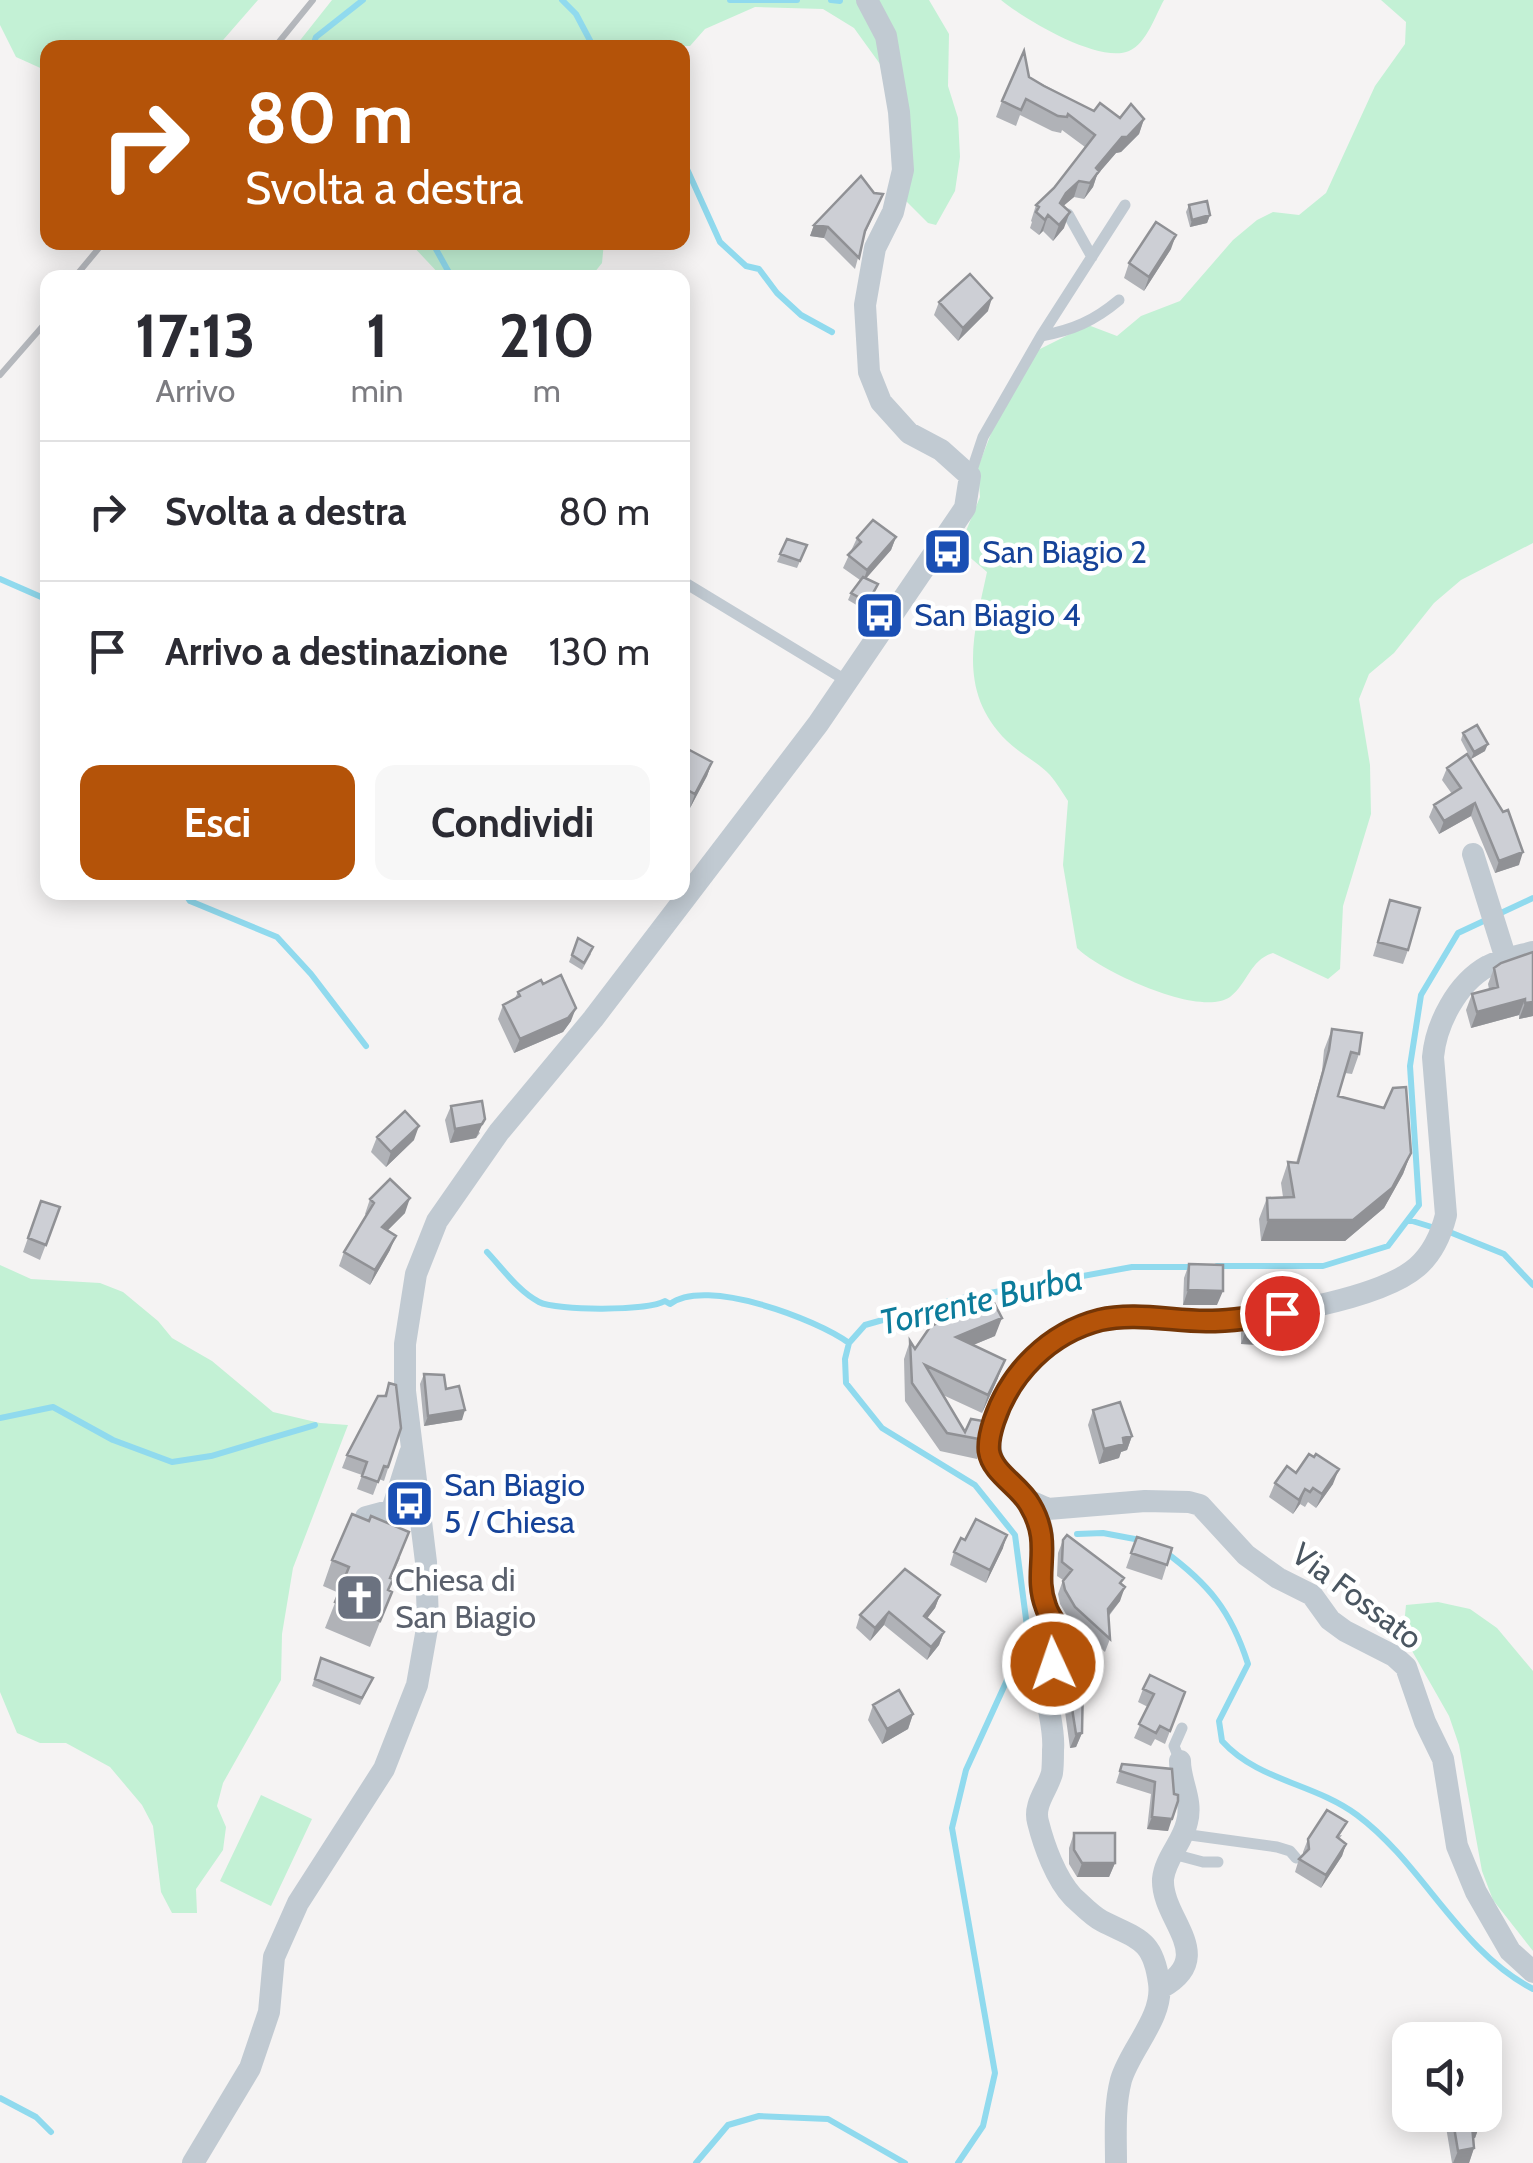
<!DOCTYPE html>
<html lang="it">
<head>
<meta charset="utf-8">
<style>
  body { margin:0; font-family:Cabin,sans-serif; background:#f7f7f7; color:#2b2b33; height:100vh; display:flex; flex-direction:column; font-size:38px; white-space:nowrap }
  * { box-sizing:border-box; margin:0 }
  p { font-size:32px; color:#7c7c81 }
  .icon { flex:none; width:55px; height:55px; fill:none; stroke:currentColor; stroke-width:2; stroke-linecap:round; stroke-linejoin:round }
  .map { position:relative; flex:1; overflow:hidden }
  .sheet { position:absolute; left:40px; top:270px; width:650px; height:630px; display:flex; flex-direction:column; background:#fff; border-radius:20px; box-shadow:0 5px 25px #0003 }
  .sheet>* { flex:none }
  .top-card { position:absolute; left:40px; top:40px; width:650px; height:210px; border-radius:20px; box-shadow:0 5px 25px #0003; background:#b45309; color:#fff; overflow:hidden }
  .buttons { position:absolute; left:1392px; top:2022px; display:grid; gap:20px }
  .buttons a { display:grid; place-items:center; width:110px; height:110px; border-radius:20px; background:#fff; box-shadow:0 5px 25px #0003; font-size:50px }
  .pin { position:absolute; display:grid; place-items:center; width:85px; height:85px; color:#fff; margin:-42px; border:5px solid #fff; border-radius:50%; box-shadow:0 2px 10px #0007 }
  .me { position:absolute; width:110px; margin:-55px; rotate:357deg; stroke-linejoin:round; filter:drop-shadow(0 0 8px #0008) }
  .turn { display:flex; align-items:center; gap:35px; height:210px; padding:0 40px; font-size:45px }
  .turn .icon { width:130px; height:130px; stroke-width:2.5 }
  .turn b { display:block; font-size:70px; line-height:85px }
  .eta { display:flex; justify-content:space-evenly; align-items:center; height:170px; text-align:center }
  .eta b { font-size:60px; font-weight:700; line-height:70px }
  .primary-button { display:flex; gap:20px; margin-top:auto; padding:20px 40px }
  .primary-button a { flex:1; height:115px; border-radius:20px; background:#b45309; color:#fff; font-size:40px; font-weight:700; line-height:115px; text-align:center }
  .primary-button a+a { background:#f7f7f7; color:#2b2b33 }
  ul { padding:0; list-style:none }
  li { display:flex; align-items:center; gap:30px; height:140px; padding:0 40px; border-top:2px solid #e1e1e2 }
  li div { flex:1 }
  li b { display:block; font-size:38px }
  li em { font-style:normal }
  .map>svg:first-child { display:block }
  .green { fill:#c3f1d5 }
  .lines { fill:none; stroke-linecap:round; stroke-linejoin:round }
  .stream { stroke:#90daee; stroke-width:6 }
  .service { stroke:#c1cad2; stroke-width:11 }
  .minor { stroke:#c1cad2; stroke-width:22 }
  .rail { stroke:#b5b8bd; stroke-width:6 }
  .wall { fill:#b0b2b7 }
  .shaded-wall { fill:#909195 }
  .building { fill:#cdcfd5; stroke:#909195; stroke-width:2.5 }
  .route-casing { stroke:#753606; stroke-width:25 }
  .route { stroke:#b45309; stroke-width:18 }
  .labels { text-anchor:middle; stroke-width:9; stroke-linejoin:round; paint-order:stroke }
  .transit-label { font-size:32px; fill:#164399; stroke:#fff; text-anchor:start }
  .worship-label { font-size:32px; fill:#5b616d; stroke:#fff; text-anchor:start }
  .street-label { font-size:32px; fill:#4a5661; stroke:#fff }
  .water-label { font-size:35px; font-style:italic; fill:#0c7c9b; stroke:#fff }
</style>
</head>
<body>
<div class="map">
<svg width="1533" height="2163" viewBox="0 0 1533 2163">
  <rect width="100%" height="100%" fill="#f5f3f3"/>
  <path class="green" d="M0 0H258L217 47 48 48 47 71 16 57 0 25Z
    M332 0H929L949 34 948 86 958 118 960 157 955 191 936 225 928 223 906 201 880 64 854 28 823 9 755 7 705 29 690 46 294 48Z
    M1001 0H1164C1155 16 1147 43 1129 51 1099 64 1024 19 1001 0Z
    M1381 0H1533V543L1461 580 1434 603 1394 653 1369 674 1359 699 1370 765 1371 814 1343 906 1340 969 1328 979 1273 953C1250 960 1248 983 1230 997 1200 1018 1100 971 1077 948L1063 865 1068 801C1062 792 1057 783 1050 775 1038 762 1020 754 1007 741 956 691 974 633 987 572L959 548 980 497 978 467 1008 390 1028 355 1088 325 1117 336 1141 316 1180 301 1233 240 1257 220 1273 212 1299 215 1326 193 1375 86 1405 44 1406 22Z
    M604 242 602 263 590 278 442 277 410 243Z
    M0 1265 31 1279 100 1283 123 1292 158 1321 172 1338 212 1361 273 1412 320 1423 348 1425 293 1568 282 1634 281 1680 223 1783 217 1806 226 1827 223 1850 196 1889 197 1913H172L161 1892 153 1826 142 1805 110 1767 66 1743H40L17 1733 0 1692Z
    M1438 1602 1470 1609 1497 1628 1533 1671V1951L1493 1900 1482 1871 1459 1745 1449 1716 1403 1635 1406 1605Z
    M261 1795 312 1819 271 1906 220 1881Z"/>
  <g class="lines">
    <path class="stream" d="M562 0 576 14 594 48
      M730 0H797
      M831 0 840 1
      M312 48 316 37 363 0
      M682 158 720 242 746 266 759 269 777 293 801 315 832 332
      M432 242 452 278
      M0 579 48 600
      M184 892 190 901 277 937 311 974 366 1046
      M1409 1220 1435 1228
      M1447 1231 1504 1254 1533 1285
      M487 1252C503 1269 518 1291 539 1302 557 1311 648 1311 665 1301L670 1304C706 1277 816 1319 849 1343
      M1217 1266H1323L1388 1246 1419 1205 1410 1066 1421 995 1458 933 1533 898
      M0 1418 53 1407 113 1440 172 1462 211 1456 315 1425
      M1077 1534 1103 1533 1140 1540
      M1164 1551C1209 1584 1231 1611 1248 1664L1219 1721 1222 1741C1258 1781 1314 1783 1357 1815 1423 1864 1459 1951 1533 1989
      M0 2098 36 2117 51 2132
      M696 2163 728 2125 759 2116 828 2119 905 2163
      M958 2163 983 2126 995 2073 952 1828 966 1770 1028 1634 1015 1535 975 1485 882 1428 846 1383 845 1359 849 1343 865 1325 957 1299 1132 1267H1194"/>
    <path class="service" d="M1068 214 1092 257
      M1041 336C1073 330 1094 321 1119 300
      M970 476 983 437 1041 336 1125 205
      M682 581 847 681
      M1180 1761 1174 1746 1182 1728
      M1183 1834 1277 1847 1290 1851 1296 1858
      M1173 1854 1203 1862H1218"/>
    <path class="minor" d="M1473 854 1506 959
      M1028 1500 1048 1509 1145 1501 1189 1502 1200 1505 1246 1555 1278 1578 1312 1595 1330 1620 1345 1631 1394 1656 1406 1667 1425 1722 1443 1759 1457 1846 1476 1892 1510 1951 1533 1972
      M366 1517 392 1510 410 1453
      M1161 1988C1219 1956 1161 1920 1163 1879 1165 1858 1183 1842 1187 1822 1193 1800 1180 1782 1180 1761
      M193 2163 250 2068 269 2012 274 1957 298 1903 384 1769 417 1685 428 1623 426 1562 405 1391V1344L416 1274 437 1221 499 1132 593 1019 818 724 965 508 970 476 941 450 909 433 881 402 869 372 865 305 875 248 893 212 903 170 899 112 886 36 867 0
      M1116 2163C1116 2136 1114 2107 1121 2080 1130 2049 1164 2017 1159 1983 1153 1938 1137 1939 1102 1921 1092 1916 1082 1905 1073 1897 1056 1879 1044 1846 1038 1822 1033 1804 1048 1789 1052 1773 1053 1766 1053 1757 1053 1750 1055 1730 1047 1710 1047 1690 1047 1672 1060 1656 1059 1639 1059 1625 1048 1617 1045 1605 1037 1580 1047 1555 1042 1530 1032 1474 971 1485 997 1413 1013 1369 1054 1331 1100 1320 1134 1312 1171 1321 1206 1321 1256 1320 1379 1300 1417 1267 1432 1254 1441 1235 1446 1215L1433 1057C1436 1024 1457 983 1488 966 1502 959 1518 956 1533 952"/>
    <path class="rail" d="M274 48 313 0
      M74 278 104 242
      M0 375 48 320"/>
  </g>
  <path class="wall" d="M1029 77 1094 111 1120 118 1144 119 1139 134 1121 152 1116 153 1097 175 1093 187 1084 199 1074 197 1063 206 1064 228 1053 241 1043 231 1039 235 1030 228 1032 222 1031 221 1036 205 1054 188 1085 147 1062 130 1061 133 1052 131 1020 115 1016 126 996 117 1002 101Z
    M874 193 883 194 864 236 855 269 824 238 810 236 814 225Z
    M1189 205 1210 215 1207 223 1190 227 1186 212Z
    M1171 249 1144 291 1124 278 1129 263Z
    M939 302 988 311 958 341 934 315Z
    M896 537 891 550 866 578 875 591 865 610 848 600 851 593 860 580 843 568 857 538Z
    M787 539 807 545 797 568 777 562Z
    M1463 733 1485 751 1471 759 1461 740Z
    M682 746 712 762 707 776 690 808 682 804Z
    M1467 754 1519 865 1495 873 1471 816 1439 834 1429 817 1434 805 1452 794 1442 780 1447 768Z
    M1390 900 1408 950 1403 964 1373 956Z
    M578 938 591 954 582 970 569 962Z
    M1533 952V1016L1519 1019V1015L1471 1028 1466 1010 1472 994 1489 989 1488 984 1494 968Z
    M518 992 571 1021 563 1032 514 1053 498 1019 503 1005 515 998Z
    M1332 1029 1359 1054 1352 1074 1345 1073 1338 1096 1411 1153 1403 1174 1384 1208 1345 1241H1261L1259 1219 1267 1198 1283 1197 1281 1183 1288 1162 1296 1163 1322 1071 1324 1050Z
    M451 1106 480 1133 476 1138 450 1143 445 1120Z
    M377 1137 414 1140 386 1167 371 1152Z
    M370 1199 405 1213 387 1231 390 1250 370 1285 339 1266 344 1252 366 1215 365 1214Z
    M41 1201 60 1207 40 1260 23 1252Z
    M1189 1264 1217 1305H1183L1184 1278Z
    M1246 1319 1310 1326 1305 1340 1282 1346 1241 1344V1333Z
    M995 1336 973 1345 998 1378 982 1413 943 1395 965 1432 984 1440 977 1459 940 1451 905 1401 904 1359 910 1341 915 1349Z
    M424 1374 446 1389 462 1420 424 1426 420 1384Z
    M389 1383 401 1428 384 1481 379 1479 373 1495 357 1489 362 1475 342 1468 347 1455 384 1396Z
    M1093 1410 1132 1436 1127 1450 1121 1452 1119 1458 1099 1464 1088 1425Z
    M1296 1473 1333 1484 1316 1508 1308 1502 1305 1507 1300 1504 1293 1514 1269 1497 1275 1483Z
    M1137 1537 1172 1548 1162 1580 1126 1568Z
    M965 1540 1003 1548 986 1583 950 1565 954 1552Z
    M1063 1540 1122 1584 1120 1601 1109 1616 1110 1639 1105 1652 1070 1621 1060 1604 1058 1594 1063 1580 1057 1576 1058 1553Z
    M400 1558 391 1578 389 1591 392 1592 370 1647 325 1628 339 1593 323 1586 332 1560Z
    M940 1595 935 1608 927 1618 944 1632 939 1645 927 1660 884 1625 870 1641 856 1628 860 1615Z
    M1042 1635 1046 1636 1036 1669 1031 1665Z
    M1077 1640 1094 1663 1083 1686 1082 1733 1076 1747 1070 1748 1062 1690Z
    M321 1658 373 1678 360 1705 312 1686Z
    M1143 1689 1185 1692 1165 1744 1155 1739 1151 1746 1134 1738 1148 1707 1138 1702Z
    M873 1705 913 1714 908 1729 882 1744 868 1720Z
    M1122 1764 1172 1769 1174 1794 1168 1831 1147 1829 1151 1794 1116 1783Z
    M1074 1833 1115 1863 1109 1877H1077L1069 1864V1848Z
    M1342 1835 1339 1839 1346 1844 1342 1856 1321 1888 1295 1872 1299 1859 1303 1855V1852L1308 1839Z
    M1444 2115H1479L1480 2124 1475 2138H1473L1474 2148 1469 2163H1452Z"/>
  <path class="shaded-wall" d="M1144 119 1139 134 1121 152 1116 153 1097 175 1093 187 1084 199 1096 168 1122 137Z
    M1079 181 1074 197 1061 208 1060 203 1066 193Z
    M1070 212 1064 228 1053 241 1059 225Z
    M1048 215 1043 231 1039 235 1045 220Z
    M1210 215 1207 223 1190 227 1192 220Z
    M814 225 828 227 824 238 810 236Z
    M1176 235 1171 249 1144 291 1149 277Z
    M992 298 988 311 958 341 963 328Z
    M896 537 891 550 863 582 867 570Z
    M1488 744 1485 751 1471 759 1474 752Z
    M712 762 707 776 690 808 695 794Z
    M1475 803 1471 816 1439 834 1444 821Z
    M1523 852 1519 865 1495 873 1499 861Z
    M1525 999 1519 1015 1471 1028 1477 1012Z
    M1533 1002V1016L1519 1019 1525 1003Z
    M576 1008 571 1021 563 1032 514 1053 520 1039Z
    M485 1119 476 1138 450 1143 455 1129Z
    M419 1126 414 1140 386 1167 391 1152Z
    M1411 1153 1403 1174 1384 1208 1345 1241H1261L1268 1220Z
    M410 1198 405 1213 376 1242 382 1227Z
    M396 1236 390 1250 370 1285 375 1270Z
    M1188 1290 1223 1291 1217 1305H1183Z
    M1002 1318 995 1336 949 1355 956 1337Z
    M1310 1326 1305 1340 1282 1346 1241 1344 1246 1330Z
    M1005 1360 998 1378 982 1413 988 1395Z
    M465 1410 462 1420 424 1426 428 1416Z
    M1132 1436 1127 1450 1121 1452 1119 1458 1099 1464 1104 1449 1123 1438Z
    M1339 1469 1333 1484 1316 1508 1322 1494Z
    M1305 1489 1300 1504 1293 1514 1299 1500Z
    M1007 1535 1003 1548 986 1583 990 1570Z
    M1125 1587 1120 1601 1103 1622 1108 1609Z
    M940 1595 935 1608 919 1629 924 1616Z
    M889 1612 884 1625 870 1641 875 1628Z
    M944 1632 939 1645 927 1660 931 1647Z
    M913 1714 908 1729 882 1744 887 1729Z
    M1082 1733 1076 1747 1070 1748 1076 1734Z
    M1152 1817 1172 1819 1168 1831 1147 1829Z
    M1346 1844 1342 1856 1321 1888 1326 1875Z
    M1082 1863H1115L1109 1877H1077Z
    M1480 2124 1475 2138 1467 2139 1472 2125Z
    M1474 2148 1469 2163H1453L1458 2151Z"/>
  <path class="building" d="M1024 51 1029 77 1044 86 1094 111 1100 103 1120 118 1131 104 1144 119 1127 137H1122L1096 168 1099 171 1090 183 1079 181 1066 193 1060 203 1070 212 1059 225 1048 215 1045 220 1036 212 1039 207 1036 205 1054 188 1095 135 1068 114 1067 117 1058 116 1026 99 1021 110 1002 101Z
    M861 176 874 193 883 194 865 231 859 258 828 227 814 225Z
    M1207 201 1210 215 1192 220 1189 205Z
    M1156 222 1176 235 1149 277 1129 263Z
    M970 274 992 298 963 328 939 302Z
    M873 520 896 537 867 570 848 555 861 542 857 538Z
    M787 539 807 545 800 561 780 554Z
    M863 577 878 584 868 602 851 593Z
    M1477 725 1488 744 1474 752 1463 733Z
    M682 746 712 762 695 794 682 787V776L685 771 682 769Z
    M1467 754 1503 812 1508 810 1523 852 1499 861 1475 803 1444 821 1434 805 1461 788 1447 768Z
    M1390 900 1420 908 1408 950 1378 942Z
    M578 938 593 947 584 963 572 955Z
    M1533 952V1002L1525 1003V999L1477 1012 1472 994 1498 987 1494 968 1501 963Z
    M561 975 576 1008 568 1018 520 1039 503 1005 520 996 518 992 541 980 543 984Z
    M1332 1029 1362 1033 1359 1054 1351 1052 1338 1096 1384 1108 1393 1088 1406 1087 1411 1153 1392 1188 1353 1220H1268L1267 1198 1294 1197 1288 1162 1298 1163 1329 1050Z
    M482 1101 485 1119 482 1124 455 1129 451 1106Z
    M405 1111 419 1126 391 1152 377 1137Z
    M390 1179 410 1198 382 1227 396 1236 375 1270 344 1252 374 1203 370 1199Z
    M41 1201 60 1207 46 1245 28 1238Z
    M1189 1264 1223 1265V1291L1188 1290Z
    M990 1295 1002 1318 956 1337 1005 1360 988 1395 925 1365 965 1432 971 1419 983 1421 984 1440 947 1433 912 1383 910 1341 915 1349 930 1327Z
    M1306 1310 1310 1326 1287 1331 1246 1330V1319Z
    M424 1374 444 1375 446 1389 459 1386 465 1410 428 1416Z
    M389 1383 396 1385 401 1428 388 1467 384 1466 378 1482 362 1476 367 1462 347 1455 378 1396H386Z
    M1120 1402 1132 1436 1123 1438 1124 1444 1104 1449 1093 1410Z
    M1309 1454 1314 1457 1316 1454 1339 1469 1322 1494 1313 1488 1310 1492 1305 1489 1299 1500 1275 1483 1287 1466 1296 1473Z
    M352 1514 369 1521 371 1516 409 1532 390 1578 393 1579 388 1590 392 1592 380 1621 335 1602 349 1567 332 1560Z
    M976 1519 1007 1535 990 1570 954 1552 961 1538 965 1540Z
    M1067 1535 1124 1578 1120 1583 1125 1587 1108 1609 1110 1639 1075 1607 1065 1590 1063 1581 1072 1570 1062 1562 1063 1540Z
    M1137 1537 1172 1548 1167 1565 1131 1553Z
    M905 1569 940 1595 924 1616 944 1632 931 1647 889 1612 875 1628 860 1615Z
    M1042 1635 1046 1636 1038 1662 1033 1657Z
    M1077 1640 1099 1649 1083 1683 1082 1733 1076 1734 1067 1676Z
    M321 1658 373 1678 362 1698 315 1679Z
    M1150 1675 1185 1692 1170 1731 1160 1726 1156 1733 1139 1724 1154 1694 1143 1689Z
    M899 1690 913 1714 887 1729 873 1705Z
    M1122 1764 1172 1769 1174 1794 1178 1795V1801L1172 1819 1152 1817 1155 1782 1120 1771Z
    M1327 1810 1347 1822 1337 1837 1346 1844 1326 1875 1299 1859 1309 1849 1308 1839Z
    M1074 1833H1115V1863H1082L1074 1850Z
    M1452 2115H1479L1480 2124 1472 2125 1474 2148 1458 2151Z"/>
  <g class="lines">
    <defs>
      <path id="route" d="M1053 1664C1055 1657 1059 1649 1060 1642 1061 1627 1050 1620 1046 1607 1032 1571 1054 1545 1030 1505 1020 1486 992 1473 989 1451 988 1441 991 1430 994 1421 1010 1373 1049 1333 1100 1320 1134 1312 1172 1321 1206 1321 1232 1321 1257 1317 1282 1313"/>
    </defs>
    <use href="#route" class="route-casing"/>
    <use href="#route" class="route"/>
  </g>
  <defs>
    <symbol id="bus-square" viewBox="-11 -11 22 22"><rect x="-9" y="-9" width="18" height="18" rx="4" fill="#1a4fb4" stroke="#fff"/><path d="M-5-6H5V4H4V6H2V4H-2V6H-4V4H-5ZM-3.5-4V0h7V-4ZM-3.5 1.2v1.5H-2V1.2ZM2 1.2v1.5H3.5V1.2Z" fill="#fff"/></symbol>
    <symbol id="church-square" viewBox="-11 -11 22 22"><rect x="-9" y="-9" width="18" height="18" rx="4" fill="#6b7280" stroke="#fff"/><path d="M-1.2-6h2.4v3.5h3.3v2.4h-3.3V6h-2.4V-.1h-3.3v-2.4h3.3Z" fill="#fff"/></symbol>
  </defs>
  <g fill-rule="evenodd">
    <use href="#bus-square" x="920" y="524" width="55" height="55"/>
    <use href="#bus-square" x="852" y="588" width="55" height="55"/>
    <use href="#bus-square" x="382" y="1476" width="55" height="55"/>
    <use href="#church-square" x="332" y="1570" width="55" height="55"/>
  </g>
  <g class="labels">
    <g class="transit-label">
      <text x="982" y="563">San Biagio 2</text>
      <text x="914" y="626">San Biagio 4</text>
      <text x="444" y="1496">San Biagio<tspan x="444" dy="37">5 / Chiesa</tspan></text>
    </g>
    <g class="worship-label">
      <text x="395" y="1591">Chiesa di<tspan x="395" dy="37">San Biagio</tspan></text>
    </g>
    <g class="street-label">
      <text transform="translate(1357 1596) rotate(37)" y="11">Via Fossato</text>
    </g>
    <g class="water-label">
      <text transform="translate(981 1300) rotate(-13)" y="12">Torrente Burba</text>
    </g>
  </g>
</svg>
<div class="buttons">
<a><svg class="icon" aria-label="sound" viewBox="0 0 24 24"><path d="M4 9h4l5-4v14l-5-4H4zM17 9q2 3 0 6"/></svg></a>
</div>
<div class="pin" style="left:1282px;top:1313px;background:#d93025"><svg class="icon" aria-label="arrive" viewBox="0 0 24 24"><path d="M6 21V4h12l-3 4 3 4H6"/></svg></div>
<svg class="me" style="left:1053px;top:1664px" viewBox="-20 -20 40 40"><circle r="17" fill="#b45309" stroke="#fff" stroke-width="3"/><path d="M0-11L8 9 0 5-8 9z" fill="#fff"/></svg>
<div class="top-card">
<div class="turn"><svg class="icon" aria-label="right" viewBox="0 0 24 24"><path d="M7 20v-9h11M14 6l5 5-5 5"/></svg><div><b>80 m</b>Svolta a destra</div></div>
</div>
<section class="sheet">
<div class="eta">
<div><b>17:13</b><p>Arrivo</p></div>
<div><b>1</b><p>min</p></div>
<div><b>210</b><p>m</p></div>
</div>
<ul>
<li><svg class="icon" aria-label="right" viewBox="0 0 24 24"><path d="M7 20v-9h11M14 6l5 5-5 5"/></svg><div><b>Svolta a destra</b></div><em>80 m</em></li>
<li><svg class="icon" aria-label="arrive" viewBox="0 0 24 24"><path d="M6 21V4h12l-3 4 3 4H6"/></svg><div><b>Arrivo a destinazione</b></div><em>130 m</em></li>
</ul>
<div class="primary-button"><a>Esci</a><a>Condividi</a></div>
</section>
</div>
</body>
</html>
